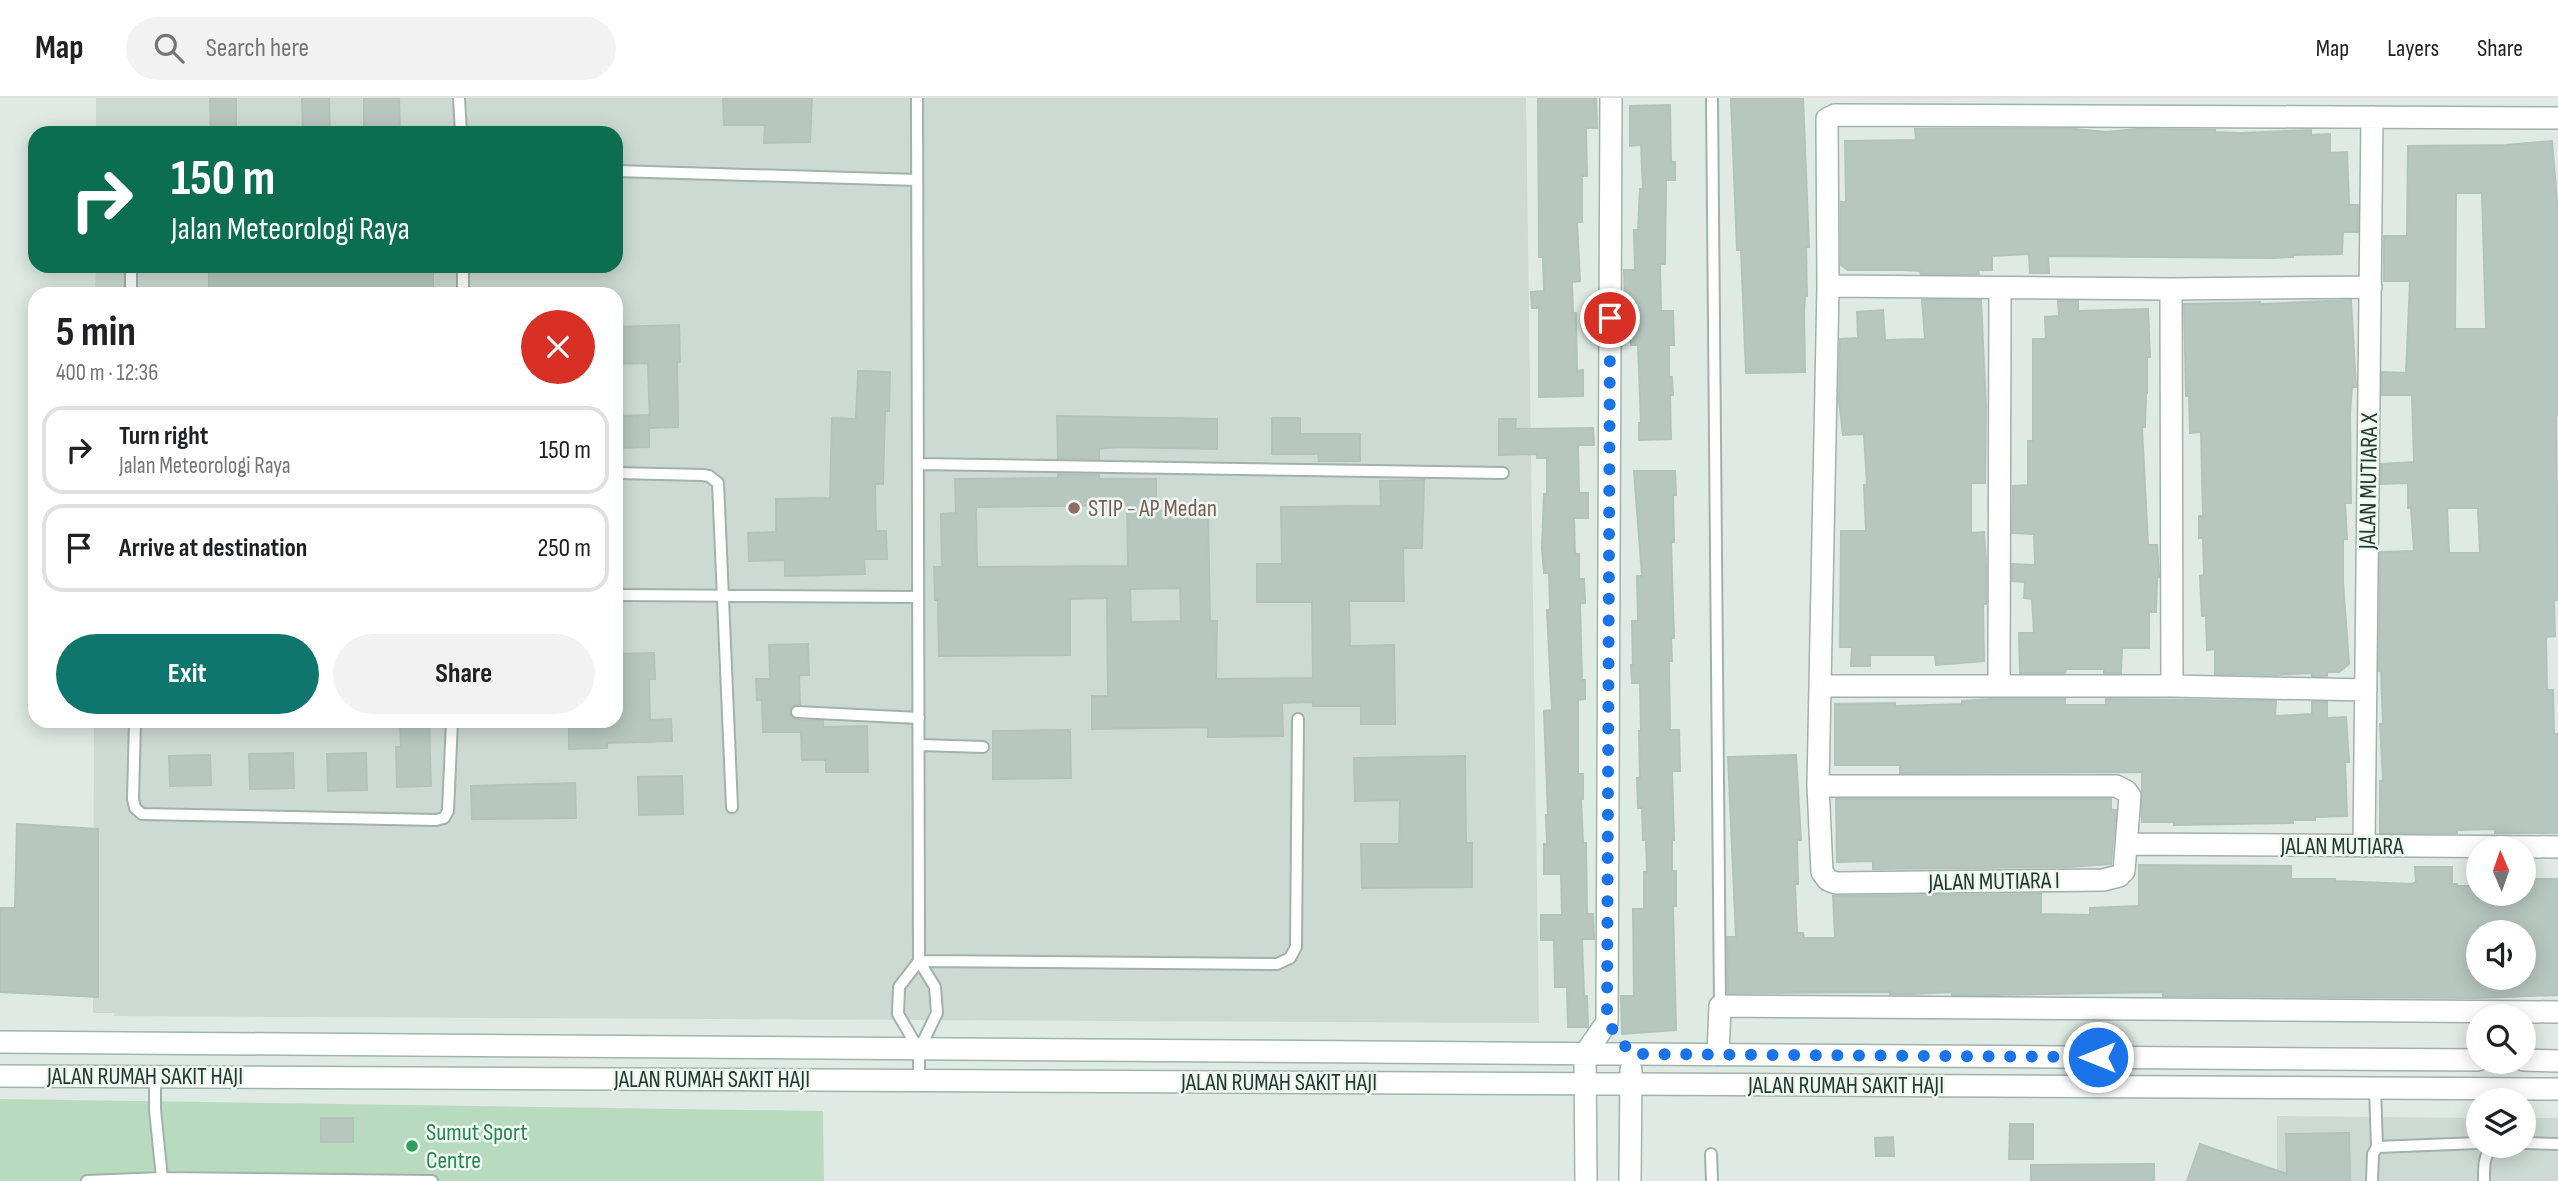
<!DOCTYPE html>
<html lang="en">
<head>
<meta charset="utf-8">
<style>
  body { margin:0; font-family:"Sofia Sans Condensed",sans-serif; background:#f2f2f2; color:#202124; height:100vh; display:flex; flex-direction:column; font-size:26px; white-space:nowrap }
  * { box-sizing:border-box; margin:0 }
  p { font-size:23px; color:#757577 }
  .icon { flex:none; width:38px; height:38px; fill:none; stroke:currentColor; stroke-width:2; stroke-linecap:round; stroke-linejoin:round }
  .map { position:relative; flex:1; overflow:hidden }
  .drawer { position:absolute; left:28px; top:189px; width:595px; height:441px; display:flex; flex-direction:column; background:#fff; border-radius:21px; box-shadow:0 4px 18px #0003 }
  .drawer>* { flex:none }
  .guide { position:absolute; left:28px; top:28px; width:595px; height:147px; border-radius:21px; box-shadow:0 4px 18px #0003; background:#0b6e4f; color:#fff; overflow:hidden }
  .needle { width:46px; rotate:358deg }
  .fabs { position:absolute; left:2466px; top:738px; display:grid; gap:14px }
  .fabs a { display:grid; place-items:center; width:70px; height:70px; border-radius:50%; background:#fff; box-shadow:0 4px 18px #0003; font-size:35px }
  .pin { position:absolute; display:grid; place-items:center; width:60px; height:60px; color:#fff; margin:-30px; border:4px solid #fff; border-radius:50%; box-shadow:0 2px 7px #0007 }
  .me { position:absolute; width:77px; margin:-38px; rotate:270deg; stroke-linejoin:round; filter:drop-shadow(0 0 5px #0008) }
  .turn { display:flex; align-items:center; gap:24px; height:147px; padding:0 28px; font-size:32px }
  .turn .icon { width:91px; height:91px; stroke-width:2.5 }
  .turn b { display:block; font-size:49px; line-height:60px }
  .round { display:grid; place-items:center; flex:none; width:74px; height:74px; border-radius:37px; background:#f2f2f2 }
  .summary { display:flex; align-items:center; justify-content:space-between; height:119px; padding:0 28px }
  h1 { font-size:42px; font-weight:700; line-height:52px }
  .cta { display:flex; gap:14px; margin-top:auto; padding:14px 28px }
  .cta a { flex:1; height:80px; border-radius:42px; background:#0f766e; color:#fff; font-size:28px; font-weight:700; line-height:80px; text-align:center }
  .cta a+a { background:#f2f2f2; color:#202124 }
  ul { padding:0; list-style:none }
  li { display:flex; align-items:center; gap:21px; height:88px; margin:0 14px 10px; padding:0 14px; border:4px solid #e0e0e0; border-radius:21px }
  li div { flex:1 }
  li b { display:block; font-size:26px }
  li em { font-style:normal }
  header { display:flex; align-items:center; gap:42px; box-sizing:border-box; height:98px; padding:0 35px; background:#fff; border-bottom:2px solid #e0e0e0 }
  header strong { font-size:33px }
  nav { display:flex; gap:38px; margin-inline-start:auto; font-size:24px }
  .search { width:490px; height:63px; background:#f2f2f2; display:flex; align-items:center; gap:18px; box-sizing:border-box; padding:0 24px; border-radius:38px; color:#757577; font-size:26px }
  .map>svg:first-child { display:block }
  .built { fill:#cddad3 }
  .green { fill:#b8dbbf }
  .building { fill:#b7c7c0; stroke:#b2c3bb; stroke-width:2; fill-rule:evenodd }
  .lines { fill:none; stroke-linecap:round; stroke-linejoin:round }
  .lane-casing { stroke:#a2b1ab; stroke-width:14 }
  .street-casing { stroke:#a2b1ab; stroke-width:24 }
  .secondary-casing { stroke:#9eb5ab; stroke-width:24 }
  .lane { stroke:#fff; stroke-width:10 }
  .street { stroke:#fff; stroke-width:21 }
  .secondary { stroke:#fff; stroke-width:21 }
  .route { stroke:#1a73e8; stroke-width:12; stroke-dasharray:0 21.6 }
  .education-dot { fill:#8d6e63; stroke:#eff7f2; stroke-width:2.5 }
  .leisure-dot { fill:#2e9e5b; stroke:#eff7f2; stroke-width:2.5 }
  .labels { text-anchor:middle; stroke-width:5; stroke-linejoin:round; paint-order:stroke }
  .street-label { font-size:24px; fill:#203931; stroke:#eff7f2 }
  .education-label { font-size:24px; fill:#785e54; stroke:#eff7f2; text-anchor:start }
  .leisure-label { font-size:24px; fill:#27864d; stroke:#eff7f2; text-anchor:start }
</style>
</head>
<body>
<header>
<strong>Map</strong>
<div class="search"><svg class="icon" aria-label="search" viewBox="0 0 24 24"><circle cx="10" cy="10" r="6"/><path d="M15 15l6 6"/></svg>Search here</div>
<nav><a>Map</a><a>Layers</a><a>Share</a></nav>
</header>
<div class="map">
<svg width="2558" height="1083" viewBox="0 0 2558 1083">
  <rect width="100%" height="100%" fill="#dfeae4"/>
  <path class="built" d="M96 0H1526L1539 925 114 918V915H93L94 623H616V196H95L96 168H616V35H96Z
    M2277 1018 2478 1020V1048H2524V1020H2558V1083H2277Z"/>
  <path class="green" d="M0 1001 823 1013 824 1083H0Z"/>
  <path class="building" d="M210 0H236V35H211Z
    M302 0H329L330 35H303Z
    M364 0H399L400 35H364Z
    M723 0H812L810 44 764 45 765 27H724Z
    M1538 0H1596L1597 30H1586L1587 78H1582V124H1577L1580 183 1572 184 1573 215H1576L1577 273 1583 272V298L1539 299V210H1532L1531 194 1544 193 1543 159H1539Z
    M1803 0 1809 149H1806L1807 198H1805L1804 215 1805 274 1746 275 1741 152H1737L1731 1Z
    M1670 7 1671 64H1675V82H1666L1665 166H1660L1661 213H1673L1674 247H1669V279H1672L1673 297H1670L1671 341 1639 342V325H1641L1638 247H1631L1630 208 1625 209 1624 172H1635L1634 132H1638L1640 91H1643L1641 47 1630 48V8Z
    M1915 31H2075L2106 34 2138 31 2215 32V34L2241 35 2311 32V37L2330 36V55L2347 54 2349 107H2358V134H2343L2342 156 2293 157V159L2271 160 2048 158 2049 175H2030L2029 156 1992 158V172H1978L1979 176H1921L1920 173 1904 172H1848L1841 167V104H1846L1845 43 1916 42Z
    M2552 43 2558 115V318H2556L2558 502H2554L2555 538 2546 539 2547 592H2553L2554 636H2558V735H2495V731L2457 732V735H2380V683H2383L2380 626H2383L2381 573H2379L2380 454 2414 453 2411 410H2408V385L2381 386V366L2414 364 2412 297H2382V274L2406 275 2410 183H2384V138H2407L2408 48 2506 47ZM2456 95H2482L2486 231H2455ZM2447 410H2478L2480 455H2449Z
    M209 168H239V173L294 171V168H433V196H408V193L354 194V196H209Z
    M1922 202H1981L1986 309 1985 385H1971V435L1984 434 1986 466V506H1983L1984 563 1936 567 1935 557H1870V568H1851L1852 549H1840L1841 433H1866L1864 387H1867L1864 336 1843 337 1839 303 1840 241 1858 240 1857 214 1883 212 1885 242 1925 241Z
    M2351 202 2356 289H2352L2350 316 2351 405H2345L2347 441H2343V484L2349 566 2339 574H2327V578H2312V575L2276 577 2215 576V551L2207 552 2206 518H2202L2200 478 2204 477 2203 440H2199V418H2203L2201 334 2190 335 2189 298H2186L2184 206 2260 204V206Z
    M2058 203H2078V213L2148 211 2150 259H2147V295H2146L2145 329H2142L2148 447H2157L2159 479H2157L2156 514H2149V550H2122L2121 575H2104V571H2066L2065 575H2020L2019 535H2034L2032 501 2024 500 2025 484 2012 483V466L2035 467 2034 436 2012 435 2013 388 2028 387V343H2033V241H2046L2045 219 2059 218Z
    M679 227 680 264H677L678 329 650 330 648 265 616 266V229Z
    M858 273 890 274 889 313H885L883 386H875L876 433H886L887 461H864L865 476 785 478V462L749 463 748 435 776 434V401L830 400 832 320 856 321Z
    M649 317V349L616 350V318Z
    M1057 318 1217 321V351L1117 349 1099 351V361L1058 360Z
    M1272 320H1300V336H1360V363H1319L1318 356H1272Z
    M1499 321H1516L1515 331 1593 330 1594 347H1578L1579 395H1588V420H1574L1575 456H1579V481H1584L1585 505H1580L1582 582H1585V601L1578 602V676H1583V701H1581L1583 745H1586L1587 816H1593L1594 841H1582L1584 898H1587L1588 929H1568L1567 889H1555L1554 842H1541V817H1562L1561 776H1544V746H1547L1546 717H1548L1544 613 1552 612 1547 512H1550L1549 475H1544L1542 450 1544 396H1547V360H1537V356L1499 357Z
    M1634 373H1675L1676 397H1673L1674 444H1671L1674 540H1671L1672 563H1669L1670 632H1679L1680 673H1672L1674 742H1672V773H1676V808H1673L1676 932 1622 936 1621 898H1634L1633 811H1644V774H1647L1646 742H1643L1642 710H1638L1637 680H1640L1639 633H1641L1640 585H1632L1631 567H1633L1632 523H1638L1637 478H1642Z
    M1058 376 1099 377V381H1156V413H1208L1210 523H1217L1216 581 1313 580 1312 504H1257V466H1282L1281 409 1381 408 1380 383 1424 382 1422 450H1403L1404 503H1349L1350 548 1394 547 1395 626H1361V608H1313V604L1282 605 1283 638 1208 639V629L1092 631V598H1108L1107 500 1070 501V557L939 558 938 502H935L934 469H942L941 416 956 415 955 381 1058 380ZM1127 407 1128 468 977 469 976 409ZM1180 490 1181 523 1131 524 1130 491Z
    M808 546 809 577H799L800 606 791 609 790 617 801 623H823V629L867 628 868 674H826V662H802L801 634H763L762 602H757L756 581H770L769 547Z
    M654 555 655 581H649L650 622 671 621 672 643 607 645V650L569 651V623H620L616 556Z
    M1992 601H2065V607H2106V601L2276 603 2275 618 2312 616V604H2327V620L2346 619 2349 664H2345L2347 718 2315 719V722H2293V725L2174 727V724H2142V674L1900 675V667H1835V606L1895 605V608L1962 606V603Z
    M400 623H429L431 688 397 689 396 649H401Z
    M1070 632 1071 680 993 681V633Z
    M293 655 294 690 250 691 249 656Z
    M366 655 367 692 328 693 327 656Z
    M210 657 211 687 170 688 169 658Z
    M1796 657 1801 742H1797L1798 786H1795L1797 835H1803L1804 840H1835L1833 798 2041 796V816L2090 817V810L2139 808V767L2291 768V781H2335V783L2412 786 2416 784 2415 769H2452V786H2457V788H2477V796H2524V781H2558V897L2477 900 2163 898V894L1997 897H1952V894L1915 896H1890V894L1728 895 1727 839H1736L1728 659ZM2475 835H2524V880H2476Z
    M1465 658 1466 745H1472V789L1362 790 1361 746H1399L1400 702 1355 703 1354 660Z
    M682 678 683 716 639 717 638 679Z
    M575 685 576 720 472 721 471 688Z
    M1836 701H2111V712H2116L2111 766 2068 769 1873 771V763L1837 764Z
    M17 726 98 731V899L0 894V810H15Z
    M321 1020H353V1044H321Z
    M2010 1026H2033V1061H2009Z
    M2349 1035 2350 1083H2187L2200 1046 2287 1076 2286 1036Z
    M1893 1039 1894 1058H1876L1875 1040Z
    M2154 1066V1083H2031V1067Z"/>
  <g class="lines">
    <defs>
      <path id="lane" d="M459 0 461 35
        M917 0 919 863 935 889 937 915 919 952V982
        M1712 0 1720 908
        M616 73 917 82
        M463 168V196
        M131 196V168
        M918 366 1503 375
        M616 375 703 377 709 378 718 385 732 709
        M616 497 918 499
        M797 614 919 620
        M135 623 133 701 135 710 142 716 436 722 444 720 448 713 452 623
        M920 647 983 649
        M919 952 898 916 899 889 919 863 1277 866 1290 860 1296 849 1298 621
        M155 978V1012L162 1080
        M2375 990 2377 1049
        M2524 1045 2558 1046
        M1711 1056 1712 1083
        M87 1083 162 1080 432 1083
        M2372 1083 2373 1056 2377 1049 2478 1045
        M2484 1083C2484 1070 2483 1056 2494 1048"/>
      <path id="street" d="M1828 188 2171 191 2371 189
        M2171 191 2172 588
        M1999 587 2000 191
        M1820 588H2172L2366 592
        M1818 688H2116L2126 693 2130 698 2124 773 2119 778 2103 782 1836 785 1828 782 1822 774 1818 688 1828 188 1827 21 1835 17 2558 20
        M2127 746 2558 749
        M2364 748 2372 19
        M1631 956 2478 962
        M1718 957 1720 908 2558 914
        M2524 962 2558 963
        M1631 986 2558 991"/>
      <path id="secondary" d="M0 944 1631 956
        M0 978 1631 986
        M1586 1083 1585 956 1607 924 1611 0
        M1630 1083 1631 972"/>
    </defs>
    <use href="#lane" class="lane-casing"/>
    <use href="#street" class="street-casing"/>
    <use href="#secondary" class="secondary-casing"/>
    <use href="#lane" class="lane"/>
    <use href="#street" class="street"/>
    <use href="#secondary" class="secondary"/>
  </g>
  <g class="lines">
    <path class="route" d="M1610 220 1607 924 1631 956 2098 959"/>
  </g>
  <circle class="education-dot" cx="1074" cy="410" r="7"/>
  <circle class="leisure-dot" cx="412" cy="1048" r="7"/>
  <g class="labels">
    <g class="street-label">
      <text transform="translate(2368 383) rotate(-89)" y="8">JALAN MUTIARA X</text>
      <text x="2342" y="756">JALAN MUTIARA</text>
      <text transform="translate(1994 783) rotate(-1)" y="8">JALAN MUTIARA I</text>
      <text x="145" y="986">JALAN RUMAH SAKIT HAJI</text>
      <text x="712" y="989">JALAN RUMAH SAKIT HAJI</text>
      <text x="1279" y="992">JALAN RUMAH SAKIT HAJI</text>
      <text x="1846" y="995">JALAN RUMAH SAKIT HAJI</text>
    </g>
    <g class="education-label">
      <text x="1088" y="418">STIP - AP Medan</text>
    </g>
    <g class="leisure-label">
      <text x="426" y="1042">Sumut Sport<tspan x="426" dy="28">Centre</tspan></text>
    </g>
  </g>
</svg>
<div class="fabs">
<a><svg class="needle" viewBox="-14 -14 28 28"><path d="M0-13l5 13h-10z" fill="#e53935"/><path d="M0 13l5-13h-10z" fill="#757577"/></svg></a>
<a><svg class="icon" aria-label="sound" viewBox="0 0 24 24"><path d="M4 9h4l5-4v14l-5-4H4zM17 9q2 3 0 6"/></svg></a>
<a><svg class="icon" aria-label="search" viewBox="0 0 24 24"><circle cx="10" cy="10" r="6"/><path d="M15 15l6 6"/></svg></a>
<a><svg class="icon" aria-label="layers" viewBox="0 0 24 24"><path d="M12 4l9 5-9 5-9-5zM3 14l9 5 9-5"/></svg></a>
</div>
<div class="pin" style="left:1610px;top:220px;background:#d93025"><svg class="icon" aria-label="arrive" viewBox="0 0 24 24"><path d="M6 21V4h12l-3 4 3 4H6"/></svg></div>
<svg class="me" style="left:2098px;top:959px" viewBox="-20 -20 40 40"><circle r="17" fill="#1a73e8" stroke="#fff" stroke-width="3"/><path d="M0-11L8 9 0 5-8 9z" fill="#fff"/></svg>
<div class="guide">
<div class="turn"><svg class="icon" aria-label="right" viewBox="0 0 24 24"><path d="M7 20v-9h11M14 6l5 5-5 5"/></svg><div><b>150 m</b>Jalan Meteorologi Raya</div></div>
</div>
<section class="drawer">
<div class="summary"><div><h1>5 min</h1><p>400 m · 12:36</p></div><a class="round" style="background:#d93025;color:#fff"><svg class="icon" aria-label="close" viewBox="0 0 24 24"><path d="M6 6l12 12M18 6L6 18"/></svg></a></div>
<ul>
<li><svg class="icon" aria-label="right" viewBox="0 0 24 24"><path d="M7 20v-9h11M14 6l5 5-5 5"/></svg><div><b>Turn right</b><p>Jalan Meteorologi Raya</p></div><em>150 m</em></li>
<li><svg class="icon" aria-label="arrive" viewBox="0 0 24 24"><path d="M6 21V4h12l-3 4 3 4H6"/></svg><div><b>Arrive at destination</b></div><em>250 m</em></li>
</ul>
<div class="cta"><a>Exit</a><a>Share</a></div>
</section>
</div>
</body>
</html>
